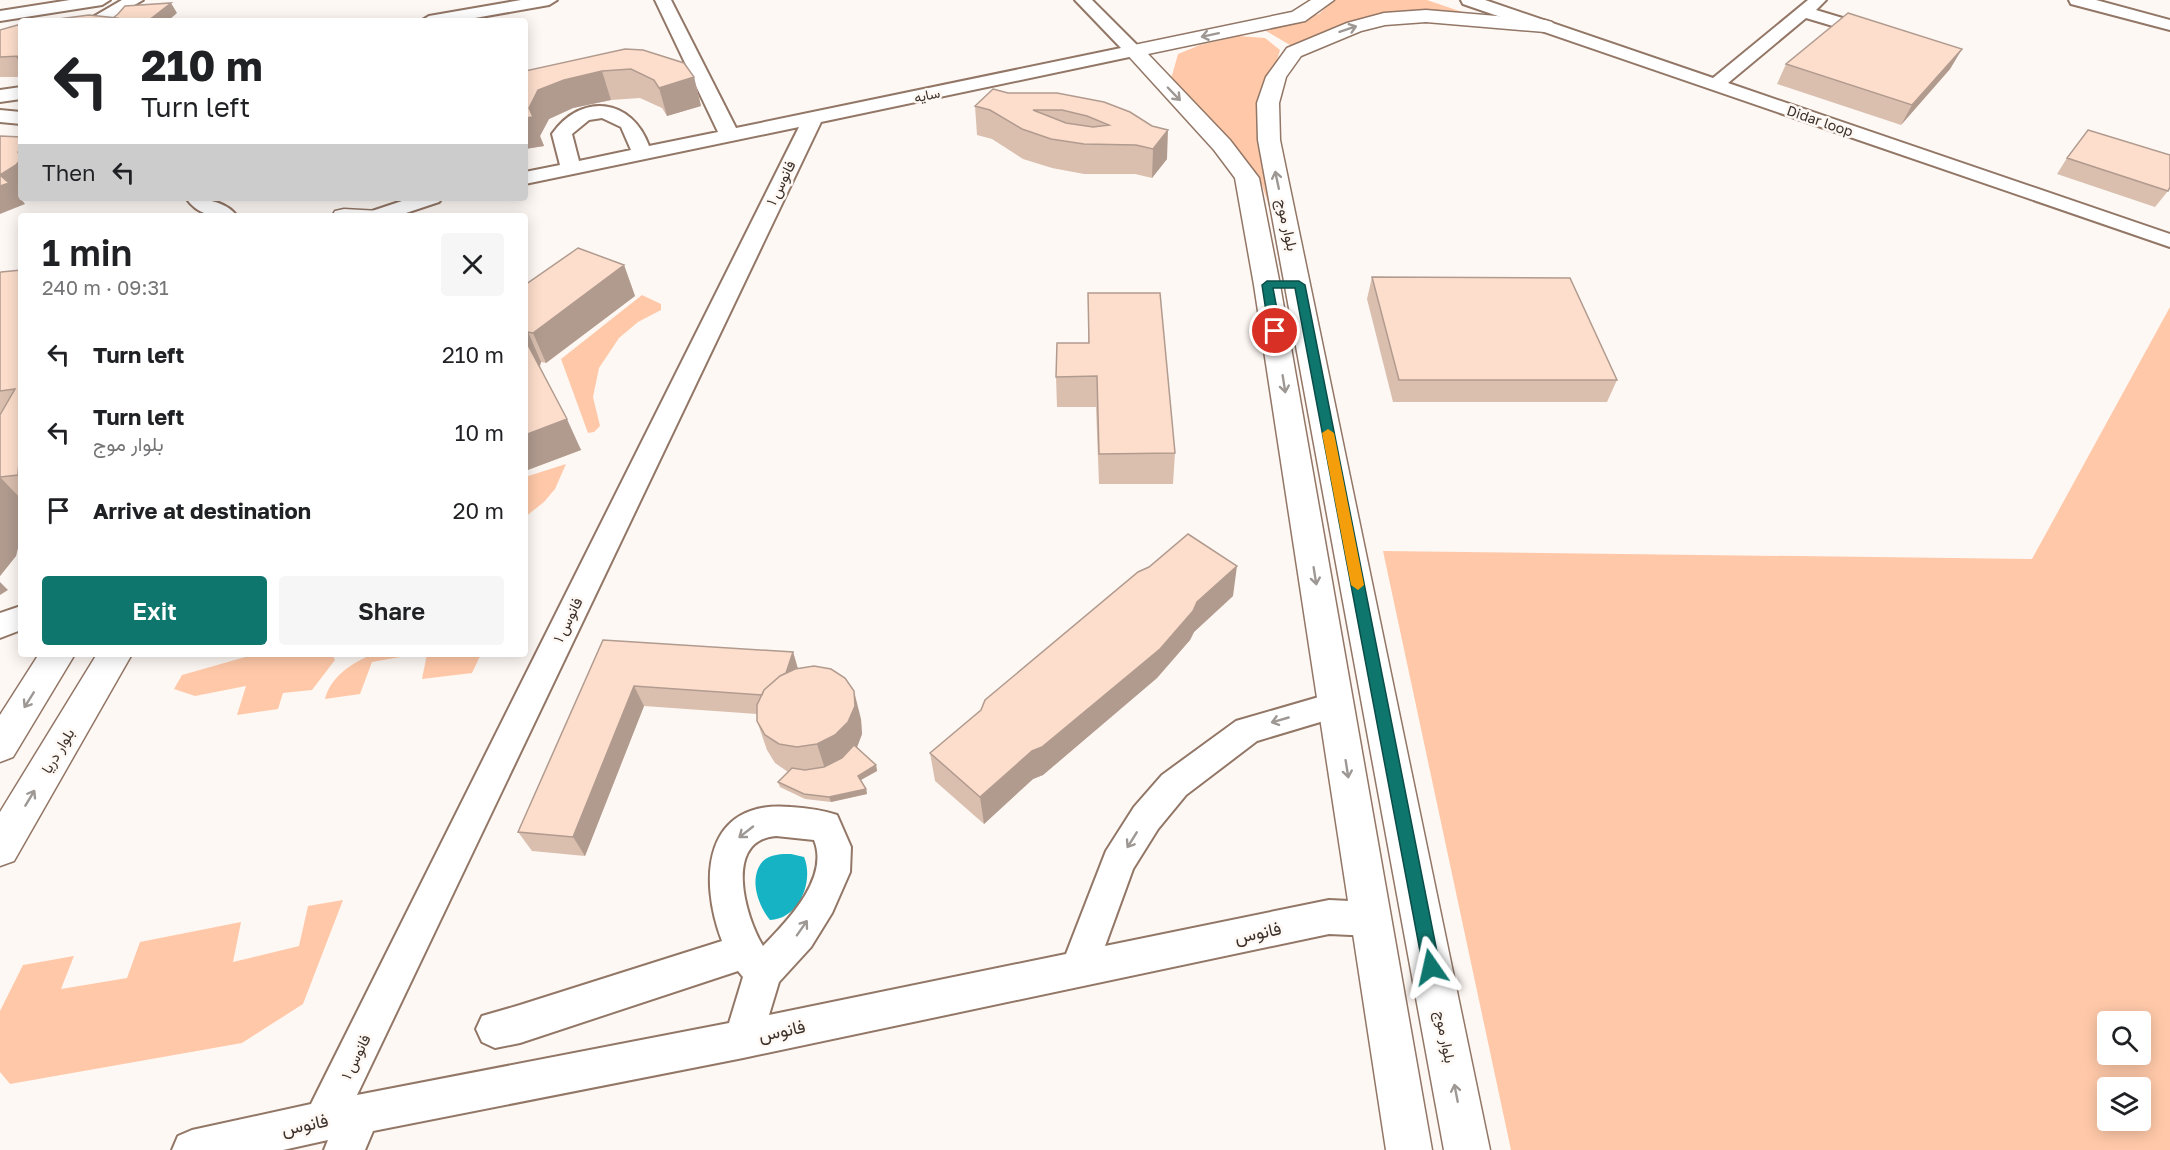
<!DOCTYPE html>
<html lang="en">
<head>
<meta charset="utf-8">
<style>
  body { margin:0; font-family:"Golos Text",Vazirmatn,sans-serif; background:#f6f6f6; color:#202124; height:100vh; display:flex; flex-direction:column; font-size:22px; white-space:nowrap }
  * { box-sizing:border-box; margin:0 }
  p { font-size:20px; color:#757577 }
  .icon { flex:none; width:33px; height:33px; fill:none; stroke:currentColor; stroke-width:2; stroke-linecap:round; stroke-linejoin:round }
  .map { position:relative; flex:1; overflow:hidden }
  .side { position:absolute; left:18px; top:213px; width:510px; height:444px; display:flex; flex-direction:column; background:#fff; border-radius:6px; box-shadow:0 3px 15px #0003 }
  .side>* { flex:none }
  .guide { position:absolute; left:18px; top:18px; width:510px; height:183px; border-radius:6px; box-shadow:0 3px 15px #0003; background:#fff; color:#202124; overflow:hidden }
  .fabs { position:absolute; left:2097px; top:1011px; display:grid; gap:12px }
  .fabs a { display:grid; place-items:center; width:54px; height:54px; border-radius:6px; background:#fff; box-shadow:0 3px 15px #0003; font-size:30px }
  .pin { position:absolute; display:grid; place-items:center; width:51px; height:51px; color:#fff; margin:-26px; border:3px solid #fff; border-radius:50%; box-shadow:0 2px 6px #0007 }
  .me { position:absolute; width:66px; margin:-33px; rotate:349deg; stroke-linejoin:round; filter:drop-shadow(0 0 4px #0008) }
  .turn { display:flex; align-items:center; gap:21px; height:126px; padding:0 24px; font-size:27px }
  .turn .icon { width:78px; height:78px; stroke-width:2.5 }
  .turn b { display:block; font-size:42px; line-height:51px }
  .then { display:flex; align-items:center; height:57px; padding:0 24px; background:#0003; gap:12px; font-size:22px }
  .round { display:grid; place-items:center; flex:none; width:63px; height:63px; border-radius:6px; background:#f6f6f6 }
  .summary { display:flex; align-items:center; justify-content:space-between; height:102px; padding:0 24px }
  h1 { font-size:36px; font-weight:600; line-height:45px }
  .primary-button { display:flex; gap:12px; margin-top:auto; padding:12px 24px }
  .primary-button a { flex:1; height:69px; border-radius:6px; background:#0f766e; color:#fff; font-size:24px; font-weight:600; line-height:69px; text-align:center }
  .primary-button a+a { background:#f6f6f6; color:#202124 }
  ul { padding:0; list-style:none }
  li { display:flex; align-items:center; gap:18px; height:78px; padding:0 24px }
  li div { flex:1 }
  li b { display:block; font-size:22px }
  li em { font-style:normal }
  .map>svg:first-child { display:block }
  .green { fill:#ffc9a9; fill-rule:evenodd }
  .water { fill:#15b3c4 }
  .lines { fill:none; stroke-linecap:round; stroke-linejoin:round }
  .minor-casing { stroke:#927666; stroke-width:4 }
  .major-casing { stroke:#927666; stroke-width:3 }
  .minor { fill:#fff; fill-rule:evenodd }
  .major { fill:#fff; fill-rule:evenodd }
  .wall { fill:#dabfaf }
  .shaded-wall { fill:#b19b8f }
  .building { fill:#fddecc; stroke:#b19b8f; stroke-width:1.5; fill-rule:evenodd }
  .oneway { stroke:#9e9894 }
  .route { fill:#0f766e; stroke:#0a4d48; stroke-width:1.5 }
  .slow { fill:#f59e0b }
  .labels { text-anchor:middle; stroke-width:5; stroke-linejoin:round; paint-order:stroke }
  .far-street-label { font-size:14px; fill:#3c3029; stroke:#fef8f4 }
  .street-label { font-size:15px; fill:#3c3029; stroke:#fef8f4 }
  .near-street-label { font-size:18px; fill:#3c3029; stroke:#fef8f4 }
</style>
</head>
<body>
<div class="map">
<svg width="2170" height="1150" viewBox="0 0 2170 1150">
  <rect width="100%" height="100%" fill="#fef8f4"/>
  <path class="green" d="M1334 0H1427L1474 16 1413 14 1295 48 1266 31 1319 14Z
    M1239 36 1265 38 1280 50C1276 68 1263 82 1257 101L1281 243 1262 185 1249 164 1171 79 1178 54 1200 45Z
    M642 295 661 304V310L638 322 619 338 599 368 593 397 600 426 594 432 588 433 561 359Z
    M2170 307V1150H1511L1383 551 2032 559ZM2108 1022H2140V1054H2108ZM2108 1088H2140V1120H2108Z
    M566 464 555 489 544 502 525 517V477Z
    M256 654H332L335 660 312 690 283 693 278 709 237 715 246 686 195 696 174 689 182 675Z
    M373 654H417L372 662 360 694 325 699C331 676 352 663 373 654Z
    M427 654H481L472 673 422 679Z
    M343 900 303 1004 242 1043 10 1084 0 1072V1011L23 965 74 956 61 989 127 978 140 942 241 922 233 962 299 946 308 906Z"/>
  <path class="water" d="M791 854 804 857C814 880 800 919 770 920 758 905 748 878 763 861 770 854 782 854 791 854Z"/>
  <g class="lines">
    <defs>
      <path id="minor" d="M70 0H110L102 5 0 21V11Z
        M122 0H143L107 21H86Z
        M521 0H557L549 5 458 21H421L429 16Z
        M655 0H671L736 128 1121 48 1075 0H1092L1143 51 1134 56 821 122 357 1095 729 1023 743 977 738 971 520 1043 495 1048 482 1042 476 1029 482 1016 520 1005 722 941C698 878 704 799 791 807 807 808 822 810 837 815L851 847 850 872 832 913 811 947 779 982 769 1015 1066 954 1106 851 1134 807 1162 775 1236 721 1336 692 1347 696 1352 705 1347 714 1257 741 1186 795 1158 829 1133 869 1105 946 1329 900 1372 902 1385 907 1390 919 1385 931 1372 936 1329 934 743 1058 373 1131 365 1150H324L328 1140 283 1150H172L178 1136 192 1130 311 1104 799 127 525 184V172L560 165 552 134C581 92 632 98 649 146L718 132ZM602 118 621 127 631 150 579 161 572 134 589 120ZM776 836 814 840C830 878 787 921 763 946 745 917 723 840 776 836Z
        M1461 0H1485L1713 78 1808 0H1826L1816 10 1879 29 1882 33 1873 38 1806 18 1728 83 2170 234V247L1463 4Z
        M2069 0H2096L2170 20V30L2071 4Z
        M21 87V99L0 102V90Z
        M0 110 21 112V124L0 122Z
        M186 198C202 198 226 201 237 216 215 216 199 217 186 198Z
        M411 198H442L439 202 397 216H365L369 212Z
        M21 606V630L0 638V613Z"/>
      <path id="major" d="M1311 0H1334L1305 21 1148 54 1230 140 1259 178 1280 285 1432 1150H1386L1254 285 1235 178 1214 150 1124 51 1127 47 1134 45 1292 12Z
        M1426 10 1545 20 1552 22 1555 26 1552 30 1545 32 1426 22 1385 25 1361 31 1301 56 1286 77 1279 103 1280 140 1490 1150H1444L1258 140 1257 103 1266 77 1287 48 1347 23 1384 13Z
        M344 209 380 211 383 216H332L335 211Z
        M39 654H75L13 757 0 762V715Z
        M97 654H132L14 861 0 866V812Z"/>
    </defs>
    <use href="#minor" class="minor-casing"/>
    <use href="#major" class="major-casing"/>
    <use href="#minor" class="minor"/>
    <use href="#major" class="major"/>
  </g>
  <path class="wall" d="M21 24V77H0V30Z
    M625 49 694 77 701 106 667 116 662 108 640 98 611 100 573 108 549 119 540 136 544 146 525 149V71Z
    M1962 49 1950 69 1901 125 1777 84 1786 64Z
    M1008 93 1104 102 1167 159 1152 178 1135 174H1084L1052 168 1023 159 992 139 977 135 975 106Z
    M2067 158 2168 191 2155 207 2057 174Z
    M624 265 635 296 546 363 541 362 540 367 581 450 525 471V285Z
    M21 270V536L16 556 0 576V273Z
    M1372 277 1617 380 1607 402H1393L1367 299Z
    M1088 293 1175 453 1173 484H1099L1096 407H1057L1056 377 1088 343Z
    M1233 596 1194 632 1190 640 1157 678 1043 775 1033 779 984 824 935 781 930 753Z
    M603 640 793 652 798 668 861 719 862 734 857 747 876 765 877 771 861 780 866 789 867 794 831 802 805 799 780 787 778 782 788 772 775 763 767 750 757 721V714L644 706 585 856 532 851 518 832Z"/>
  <path class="shaded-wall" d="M171 3 177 13 168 21H147Z
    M1962 49 1950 69 1901 125 1912 105Z
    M21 56V64L16 57Z
    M602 71 611 100 573 108 549 119 540 136 544 146 525 149V118L538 90 564 80Z
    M694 77 701 106 667 116 659 88Z
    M1168 130 1167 159 1152 178 1153 149Z
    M21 150V193L18 195 25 204 0 214V175L18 152Z
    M624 265 635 296 546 363 533 333Z
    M528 332 541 362 536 377 525 352V339Z
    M567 419 581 450 525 471V435Z
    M19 461H21V478L18 475Z
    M0 477 21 499V536L16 556 0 576Z
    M1237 566 1233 596 1194 632 1190 640 1157 678 1043 775 1033 779 984 824 980 797Z
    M0 582 8 590 0 595Z
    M793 652 799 673 770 695Z
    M634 686 644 706 585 856 573 837Z
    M854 691 861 719 862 734 856 750 826 772 817 744Z
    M876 765 877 771 859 781 858 776Z
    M866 789 867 794 831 802 829 797Z"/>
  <path class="building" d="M171 3 153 17 147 21H127L113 18 118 14 125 6Z
    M1848 13 1962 49 1912 105 1786 64Z
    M89 15 117 18 127 21H43Z
    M414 19 418 21H408Z
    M21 24V56L0 57V30Z
    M625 49 643 50 684 63 694 77 659 88 654 80 631 69 602 71 564 80 538 90 529 108 533 117 525 118V71Z
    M993 89 1008 93H1057L1104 102 1130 112 1152 126 1168 130 1153 149 1136 145 1084 144 1051 139 1022 129 990 110 975 106ZM1033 110H1062L1087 116 1109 125 1093 127 1066 123Z
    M2088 130 2170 155V187L2168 191 2067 158Z
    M0 136 21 137V150L18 152 21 159 16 165 0 175Z
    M0 175 9 183 0 186Z
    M578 248 624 265 533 333 528 332 525 339V285Z
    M21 270V461H19L18 475 0 477V415L15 389 0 391V273L1 272Z
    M1372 277 1570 278 1617 380H1399Z
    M1088 293H1160L1175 453 1099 454 1097 376 1056 377 1057 343H1089Z
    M525 345H528L567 419 525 435Z
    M1188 534 1237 566 1197 602 1193 611 1160 649 1042 747 1032 751 980 797 930 753 981 710 985 700 1138 572 1149 567Z
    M603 640 793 652 786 673 780 676 764 690 762 695 634 686 573 837 518 832Z
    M814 666 831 669 845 678 854 691 855 706 848 722 835 735 817 744 797 747 779 744 765 735 757 721V705L764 690 780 676 795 669Z
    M854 745 876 765 858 776 866 789 829 797 804 794 778 782 792 768 805 770 824 767 842 758Z"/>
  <defs><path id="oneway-shaft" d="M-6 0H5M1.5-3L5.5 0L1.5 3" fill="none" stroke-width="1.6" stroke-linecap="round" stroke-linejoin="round" transform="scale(1.5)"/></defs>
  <g class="oneway">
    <use href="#oneway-shaft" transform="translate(1348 29) rotate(-18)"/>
    <use href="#oneway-shaft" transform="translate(1210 35) rotate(168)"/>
    <use href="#oneway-shaft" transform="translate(1174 94) rotate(46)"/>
    <use href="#oneway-shaft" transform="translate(1277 180) rotate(-102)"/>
    <use href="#oneway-shaft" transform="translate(1284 384) rotate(81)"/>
    <use href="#oneway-shaft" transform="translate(1315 576) rotate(81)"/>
    <use href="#oneway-shaft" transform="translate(29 700) rotate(122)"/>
    <use href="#oneway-shaft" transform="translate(1280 720) rotate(164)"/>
    <use href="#oneway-shaft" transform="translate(1347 769) rotate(81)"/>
    <use href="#oneway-shaft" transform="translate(30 798) rotate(-59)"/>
    <use href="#oneway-shaft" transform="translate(746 832) rotate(142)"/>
    <use href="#oneway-shaft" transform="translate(1132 840) rotate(122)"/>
    <use href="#oneway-shaft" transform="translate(802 928) rotate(-55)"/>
    <use href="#oneway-shaft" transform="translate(1456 1093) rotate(-101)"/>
  </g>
  <path class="route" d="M1299 281 1305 285 1440 967 1438 973 1431 975 1425 973 1423 967 1295 288H1273L1281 331 1275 335 1269 331 1262 285 1267 281Z"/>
  <path class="slow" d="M1328 429 1334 433 1364 585 1358 590 1351 585 1322 433Z"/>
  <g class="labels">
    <g class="far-street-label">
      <text transform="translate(927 95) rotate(-12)" y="5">سایه</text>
      <text transform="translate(1820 121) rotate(19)" y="5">Didar loop</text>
    </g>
    <g class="street-label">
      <text transform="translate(781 183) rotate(-64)" y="5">فانوس ۱</text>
      <text transform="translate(1287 225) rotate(78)" y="5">بلوار موج</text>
      <text transform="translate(568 620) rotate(-64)" y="5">فانوس ۱</text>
      <text transform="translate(58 751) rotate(-59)" y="5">بلوار دریا</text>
      <text transform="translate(1445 1037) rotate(79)" y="5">بلوار موج</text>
      <text transform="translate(356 1057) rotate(-64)" y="5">فانوس ۱</text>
    </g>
    <g class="near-street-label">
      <text transform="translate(1258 933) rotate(-12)" y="6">فانوس</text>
      <text transform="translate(782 1031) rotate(-12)" y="6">فانوس</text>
      <text transform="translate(305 1125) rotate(-12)" y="6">فانوس</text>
    </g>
  </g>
</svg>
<div class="fabs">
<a><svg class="icon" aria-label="search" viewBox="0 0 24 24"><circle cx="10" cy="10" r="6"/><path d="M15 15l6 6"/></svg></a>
<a><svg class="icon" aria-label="layers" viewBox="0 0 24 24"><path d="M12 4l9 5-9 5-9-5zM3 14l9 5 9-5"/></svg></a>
</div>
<div class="pin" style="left:1275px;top:331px;background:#d93025"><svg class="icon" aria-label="arrive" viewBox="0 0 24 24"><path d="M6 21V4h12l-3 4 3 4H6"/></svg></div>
<svg class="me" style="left:1431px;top:967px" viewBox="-20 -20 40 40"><path d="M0-17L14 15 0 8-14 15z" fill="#0f766e" stroke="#fff" stroke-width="4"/></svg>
<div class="guide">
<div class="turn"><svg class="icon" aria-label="left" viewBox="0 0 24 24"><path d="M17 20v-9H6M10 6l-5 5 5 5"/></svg><div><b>210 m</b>Turn left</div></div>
<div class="then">Then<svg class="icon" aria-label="left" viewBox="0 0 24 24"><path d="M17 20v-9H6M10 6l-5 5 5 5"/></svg></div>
</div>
<section class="side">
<div class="summary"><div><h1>1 min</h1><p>240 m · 09:31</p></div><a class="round"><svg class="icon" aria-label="close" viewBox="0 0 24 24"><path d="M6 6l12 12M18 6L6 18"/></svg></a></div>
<ul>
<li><svg class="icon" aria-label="left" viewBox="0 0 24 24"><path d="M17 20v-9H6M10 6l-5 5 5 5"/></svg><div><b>Turn left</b></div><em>210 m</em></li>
<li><svg class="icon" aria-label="left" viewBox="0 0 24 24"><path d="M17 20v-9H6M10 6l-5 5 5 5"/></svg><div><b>Turn left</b><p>بلوار موج</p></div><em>10 m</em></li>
<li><svg class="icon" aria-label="arrive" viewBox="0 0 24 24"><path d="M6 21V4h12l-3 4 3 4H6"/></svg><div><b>Arrive at destination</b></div><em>20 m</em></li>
</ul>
<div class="primary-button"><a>Exit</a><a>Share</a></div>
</section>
</div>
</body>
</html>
